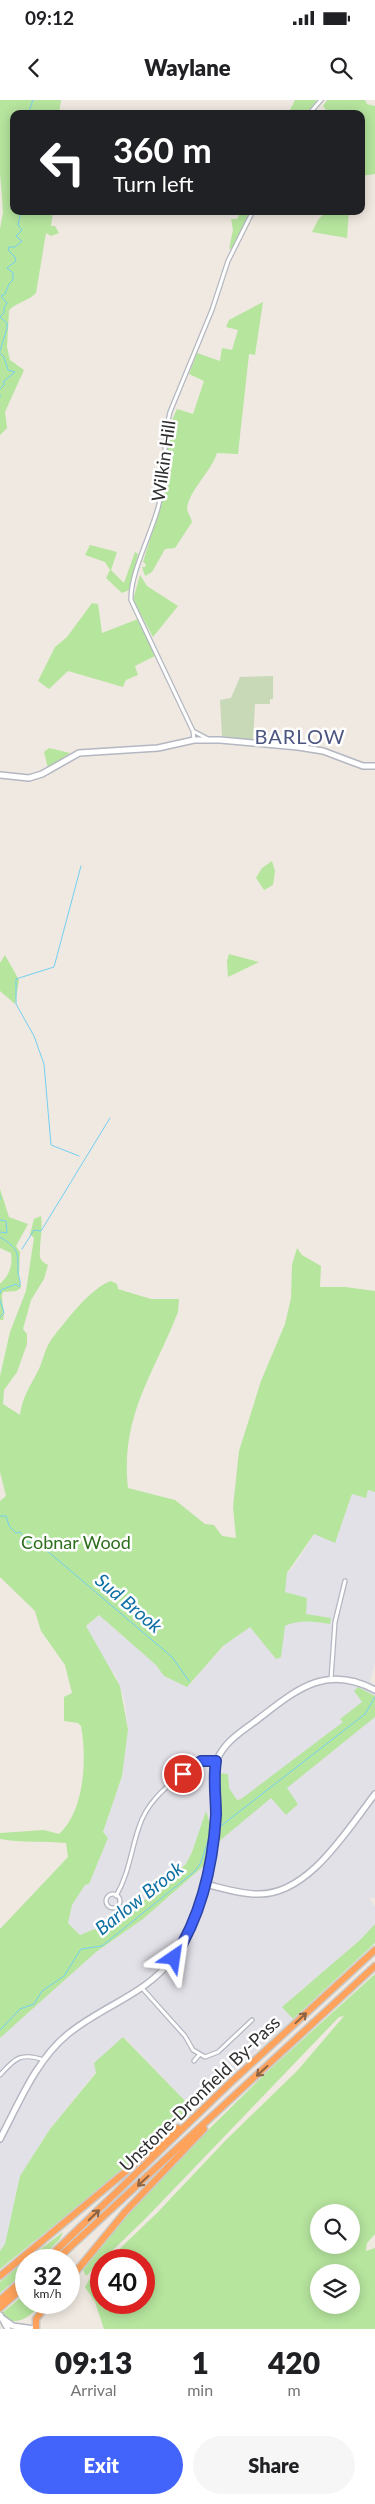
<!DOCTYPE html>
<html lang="en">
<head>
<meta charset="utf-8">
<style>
  body { margin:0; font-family:Lato,sans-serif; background:#f6f6f6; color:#202124; height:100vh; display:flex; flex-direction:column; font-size:19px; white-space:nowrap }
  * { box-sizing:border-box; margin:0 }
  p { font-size:16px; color:#757577 }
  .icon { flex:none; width:28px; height:28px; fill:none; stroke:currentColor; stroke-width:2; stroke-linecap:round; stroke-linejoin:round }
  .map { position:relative; height:2229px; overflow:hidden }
  .side { display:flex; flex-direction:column; background:#fff; flex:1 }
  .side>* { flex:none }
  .hud { position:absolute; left:10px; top:10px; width:355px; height:105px; border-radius:10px; box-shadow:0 2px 12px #0003; background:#202124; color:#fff; overflow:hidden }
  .controls { position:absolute; left:310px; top:2104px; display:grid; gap:10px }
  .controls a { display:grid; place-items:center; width:50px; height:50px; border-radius:50%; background:#fff; box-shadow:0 2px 12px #0003; font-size:25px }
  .speed { position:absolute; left:15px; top:2149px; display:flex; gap:10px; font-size:25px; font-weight:700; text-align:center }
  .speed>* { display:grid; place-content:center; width:65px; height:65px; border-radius:50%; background:#fff; box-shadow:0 2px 12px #0003; line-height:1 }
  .speed small { font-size:12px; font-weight:400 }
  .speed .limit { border:8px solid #d22; background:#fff; color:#111 }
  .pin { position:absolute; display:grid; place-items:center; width:42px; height:42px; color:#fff; margin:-21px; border:2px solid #fff; border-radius:50%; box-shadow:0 1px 5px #0007 }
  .me { position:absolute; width:55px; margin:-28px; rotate:32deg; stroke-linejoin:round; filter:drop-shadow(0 0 4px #0008) }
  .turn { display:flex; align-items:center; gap:18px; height:105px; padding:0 20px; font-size:22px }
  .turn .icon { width:65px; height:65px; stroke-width:2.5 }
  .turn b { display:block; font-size:35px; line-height:42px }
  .eta { display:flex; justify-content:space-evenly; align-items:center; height:85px; text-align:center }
  .eta b { font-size:30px; font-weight:800; line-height:35px }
  .cta { display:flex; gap:10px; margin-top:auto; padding:10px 20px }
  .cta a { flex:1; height:58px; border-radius:30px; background:#4264fb; color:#fff; font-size:20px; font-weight:800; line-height:58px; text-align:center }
  .cta a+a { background:#f6f6f6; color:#202124 }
  .status { display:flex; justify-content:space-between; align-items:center; height:35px; padding:0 25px; background:#fff; direction:ltr }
  .status svg { height:14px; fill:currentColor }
  header { display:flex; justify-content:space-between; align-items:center; height:65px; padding:0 20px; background:#fff; font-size:22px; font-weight:800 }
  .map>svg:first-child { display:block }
  .industrial { fill:#e3e1e8 }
  .green { fill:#b6e59e; fill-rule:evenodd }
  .cemetery { fill:#c8d9b8 }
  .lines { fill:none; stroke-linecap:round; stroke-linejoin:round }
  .stream { stroke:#75cff0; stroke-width:1 }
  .street-casing { stroke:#b4b7c1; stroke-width:5.5 }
  .secondary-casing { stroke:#b4b7c1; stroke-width:8 }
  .highway-casing { stroke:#c9c9c9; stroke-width:9 }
  .street { stroke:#fff; stroke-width:3 }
  .secondary { stroke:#fff; stroke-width:5 }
  .highway { stroke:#ffa35c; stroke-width:6 }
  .oneway { stroke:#8c6343 }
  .route-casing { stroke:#2b41a3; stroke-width:12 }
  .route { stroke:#4264fb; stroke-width:9 }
  .labels { text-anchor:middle; stroke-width:5; stroke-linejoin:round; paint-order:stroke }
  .street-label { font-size:18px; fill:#2e2e2e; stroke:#fff }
  .park-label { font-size:18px; fill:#2c6e1b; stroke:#fff }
  .water-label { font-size:19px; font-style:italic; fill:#0d6fa3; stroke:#fff }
  .quarter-label { font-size:20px; letter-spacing:1px; fill:#4d5680; stroke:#fff }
</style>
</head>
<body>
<div class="status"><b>09:12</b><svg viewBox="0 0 49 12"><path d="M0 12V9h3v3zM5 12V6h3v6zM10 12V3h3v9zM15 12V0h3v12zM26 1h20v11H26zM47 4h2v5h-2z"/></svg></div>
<header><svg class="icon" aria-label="back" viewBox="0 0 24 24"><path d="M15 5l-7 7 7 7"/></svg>Waylane<svg class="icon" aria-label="search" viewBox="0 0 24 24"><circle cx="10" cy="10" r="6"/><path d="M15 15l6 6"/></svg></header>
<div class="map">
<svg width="375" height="2229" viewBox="0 0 375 2229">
  <rect width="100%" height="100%" fill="#efe9e1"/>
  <path class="industrial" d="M368 1390 375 1392V1564L370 1581 375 1585V1798H369L375 1806V1824L360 1840 282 1907 293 1919 192 2008 124 1937 50 2029 20 2076 5 2145 0 2151V1938L96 1852 143 1819 207 1763 210 1724 206 1712 192 1752 186 1764 133 1810 112 1822 80 1835 68 1823 72 1805 85 1785 89 1784 108 1738 103 1732 122 1676 128 1630 124 1598 115 1574 108 1566 86 1526 99 1515 156 1565 164 1576 187 1587 293 1467 315 1433 335 1443 352 1394Z"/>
  <path class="green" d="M0 0H61L59 14H14V111H53L51 126H55L59 133 51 136 46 133 36 193C28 201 18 202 9 210L7 247 10 260 24 270 5 312 7 328 0 335V129L3 112 0 73Z
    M295 0H317L306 14H288Z
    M327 0H365L367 4 375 6V74L361 76V14L357 12 329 14 323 6Z
    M241 111H250L233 148 229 149 233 130 231 119H237Z
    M326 111H349L347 138 312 132 318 120Z
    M263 202 255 255 249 254 238 354 217 353C211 372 190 389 187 408 187 412 191 417 192 422L175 448 165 449 152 472 145 476 142 467H145L146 464 143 462 166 388 168 329 177 309 193 314 204 281 189 274 197 253 220 261 222 248 232 250 238 230 226 227 229 220Z
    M90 445 117 452 111 470 124 483 135 452 138 454 129 490 122 493 106 478 110 470 105 462 85 455Z
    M140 475 147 486 178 506 153 537 133 500Z
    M92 503 98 504 102 533 138 519 155 556 135 566 138 575 126 580 123 587 68 571 49 589 38 581 55 547 67 537Z
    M49 648 70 653 48 668 44 652Z
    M272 761 275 771 273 785 264 790 256 778 262 768Z
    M229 854 259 862 228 877 227 861Z
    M5 855 19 880 15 904 0 891V863Z
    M0 1089 9 1117 28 1124 16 1146 20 1152 19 1175 21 1188 16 1191 3 1192C0 1202 6 1210 3 1220H0V1184C9 1175 13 1167 11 1153L0 1148Z
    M41 1116C43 1129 39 1146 40 1157 41 1161 44 1163 48 1165L44 1179 31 1200 23 1229 27 1234V1244L17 1272 4 1290 3 1304 20 1315C22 1297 31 1285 39 1269 43 1260 45 1249 51 1240 65 1222 90 1188 111 1181L117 1184 118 1189 151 1199H179L178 1212C154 1274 120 1316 128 1388L175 1400 205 1424 214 1425 222 1436 236 1438 233 1407 239 1351 261 1281 285 1224 291 1198 292 1165 297 1148 302 1155 321 1166 320 1187H345L375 1191V1392L368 1390 366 1398 352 1394 335 1443 314 1434 287 1473 285 1492 307 1498 306 1514 331 1518 330 1524C314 1522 300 1519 285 1526L281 1557 276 1559 250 1527 223 1546 187 1587 164 1576 156 1565 99 1515 86 1526 120 1586 128 1630 122 1676 103 1732 108 1738 89 1784 85 1785 72 1805 68 1823 80 1835 112 1822 133 1810 186 1764 192 1752 206 1711 210 1724 207 1763 143 1819 96 1852 0 1938V1829L68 1757 66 1743C44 1741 22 1743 0 1739V1733L44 1730 59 1734C85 1711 87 1657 81 1626L78 1623 64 1621V1597L72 1593 65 1565 41 1531 35 1511 0 1477V1401L6 1396 0 1372V1276L10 1232 26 1191 34 1138 30 1134 34 1119Z
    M358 1587 375 1596V1617L287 1688 298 1704 286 1715 271 1698 217 1743 218 1673 228 1674 229 1688 237 1700 241 1699 343 1622 340 1619 362 1602 354 1591Z
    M375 1824V1843L293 1919 282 1907 360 1840Z
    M375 1874V2134L367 2143 366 2151 375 2148V2229H104L95 2202 85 2187 89 2180 101 2171V2202H144V2160H110L112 2156 157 2113 225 2041 297 1971 344 1916 339 1917 145 2119 86 2176 83 2170 109 2135 202 2036 268 1971ZM319 2112H351V2145H319ZM319 2172H351V2205H319Z
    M123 1937 192 2008 94 2093 0 2169V2151L5 2144 20 2076 50 2029 96 1973 94 1963Z
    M63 2132 60 2139 39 2160H26Z
    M26 2160V2171L0 2193V2182Z
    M26 2193V2202L43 2203C33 2213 24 2223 9 2221L2 2213Z"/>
  <path class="cemetery" d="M273 576V599H270V604H255L253 641 222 636 220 600 231 598 240 577Z"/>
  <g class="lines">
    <path class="stream" d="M28 14 33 0
      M0 251 7 228V223L0 217 4 213V208L7 203 1 196 5 194 9 184 13 180V173L7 168 16 161 15 157 8 150 9 147H15L22 141 16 136 22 130 18 125 21 111
      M0 253 4 257 8 270 15 272 4 281V285L0 289
      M0 295V297
      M79 1056 51 1045 44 964 34 936 16 904V879L54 867 81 766
      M0 1096V1099
      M0 1120 6 1121 7 1133 0 1132
      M0 1137C18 1148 18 1151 18 1171 18 1177 22 1182 19 1187L16 1184 1 1190 0 1194
      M22 1149 34 1130 41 1131 110 1018
      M0 1200 4 1213 0 1217
      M0 1416H6L9 1426 16 1433 20 1432 26 1441 45 1449 172 1557 189 1581
      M217 1729 365 1614 375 1597
      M0 1930 20 1909 34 1904 42 1891 64 1876 81 1849 102 1846 195 1771C206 1759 203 1745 213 1733"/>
    <defs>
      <path id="street" d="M309 14 321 0
        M193 631 208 639
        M194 640 193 631 131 500C130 474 151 434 158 408 167 377 162 343 170 312L212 210 228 161 253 111
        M331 1579 335 1522 345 1481
        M106 1801a7 7 0 1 1 14 0a7 7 0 1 1-14 0Z
        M116 1796C129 1774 131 1750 139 1727 146 1705 162 1690 179 1677 192 1667 200 1660 216 1661
        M142 1888 185 1936 193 1950 205 1957 218 1952 252 1920
        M194 1961 199 1955
        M0 1975C15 1958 21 1952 44 1960"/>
      <path id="secondary" d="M0 675 29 678 42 674 79 653 158 648 194 640H220L298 647 323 651 363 666H375
        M205 1784C222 1788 240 1794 257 1794 308 1796 347 1730 375 1694
        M0 2039C19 2003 36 1960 68 1934 102 1906 147 1894 174 1857 203 1817 214 1761 216 1713 216 1696 211 1676 217 1660 224 1642 242 1631 257 1620 295 1591 325 1563 375 1590
        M0 2215 8 2229
        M2 2218 13 2226 34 2229"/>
      <path id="highway" d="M46 2160 229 1984 375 1850
        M56 2160 375 1866
        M0 2176 178 2028
        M69 2180 125 2112 204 2029
        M0 2200 26 2177
        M0 2208 26 2185
        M36 2229V2219L49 2202"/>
    </defs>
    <use href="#street" class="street-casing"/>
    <use href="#secondary" class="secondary-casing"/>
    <use href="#highway" class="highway-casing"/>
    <use href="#street" class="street"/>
    <use href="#secondary" class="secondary"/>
    <use href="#highway" class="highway"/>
  </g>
  <defs><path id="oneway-shaft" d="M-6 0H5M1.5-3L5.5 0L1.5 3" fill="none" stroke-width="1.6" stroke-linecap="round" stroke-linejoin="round" transform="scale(1.25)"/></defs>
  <g class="oneway">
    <use href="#oneway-shaft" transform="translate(301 1918) rotate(-43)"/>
    <use href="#oneway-shaft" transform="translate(262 1971) rotate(137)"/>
    <use href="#oneway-shaft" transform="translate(143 2081) rotate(137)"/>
    <use href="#oneway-shaft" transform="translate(94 2115) rotate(-44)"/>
  </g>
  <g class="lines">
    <defs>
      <path id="route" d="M174 1858C201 1816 213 1764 216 1715 216 1697 213 1679 216 1661H201L183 1674"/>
    </defs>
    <use href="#route" class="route-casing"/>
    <use href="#route" class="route"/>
  </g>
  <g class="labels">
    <g class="street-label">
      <text transform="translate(164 361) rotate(-82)" y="6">Wilkin Hill</text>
      <text transform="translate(200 1994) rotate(-44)" y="6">Unstone-Dronfield By-Pass</text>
    </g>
    <g class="park-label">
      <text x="76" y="1449">Cobnar Wood</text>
    </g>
    <g class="water-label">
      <text transform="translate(129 1503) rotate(40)" y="7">Sud Brook</text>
      <text transform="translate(139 1798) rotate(-38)" y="7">Barlow Brook</text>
    </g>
    <g class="quarter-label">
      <text x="300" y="644">BARLOW</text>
    </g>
  </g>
</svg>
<div class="controls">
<a><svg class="icon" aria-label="search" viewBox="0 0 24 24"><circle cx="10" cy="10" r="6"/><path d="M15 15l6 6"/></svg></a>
<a><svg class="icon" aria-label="layers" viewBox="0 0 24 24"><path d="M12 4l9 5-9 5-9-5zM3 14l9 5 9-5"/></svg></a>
</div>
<div class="speed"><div>32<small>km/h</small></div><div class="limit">40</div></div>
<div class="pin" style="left:183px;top:1674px;background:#d93025"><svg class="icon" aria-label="arrive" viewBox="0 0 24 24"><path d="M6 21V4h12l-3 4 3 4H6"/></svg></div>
<svg class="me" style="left:174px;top:1858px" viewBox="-20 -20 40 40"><path d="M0-17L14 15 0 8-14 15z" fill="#4264fb" stroke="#fff" stroke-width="4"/></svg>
<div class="hud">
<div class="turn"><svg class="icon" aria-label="left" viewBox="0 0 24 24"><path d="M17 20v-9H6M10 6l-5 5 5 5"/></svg><div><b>360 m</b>Turn left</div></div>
</div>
</div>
<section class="side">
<div class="eta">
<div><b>09:13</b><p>Arrival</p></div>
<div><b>1</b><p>min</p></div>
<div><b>420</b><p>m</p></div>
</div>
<div class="cta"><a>Exit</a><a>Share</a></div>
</section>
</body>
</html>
